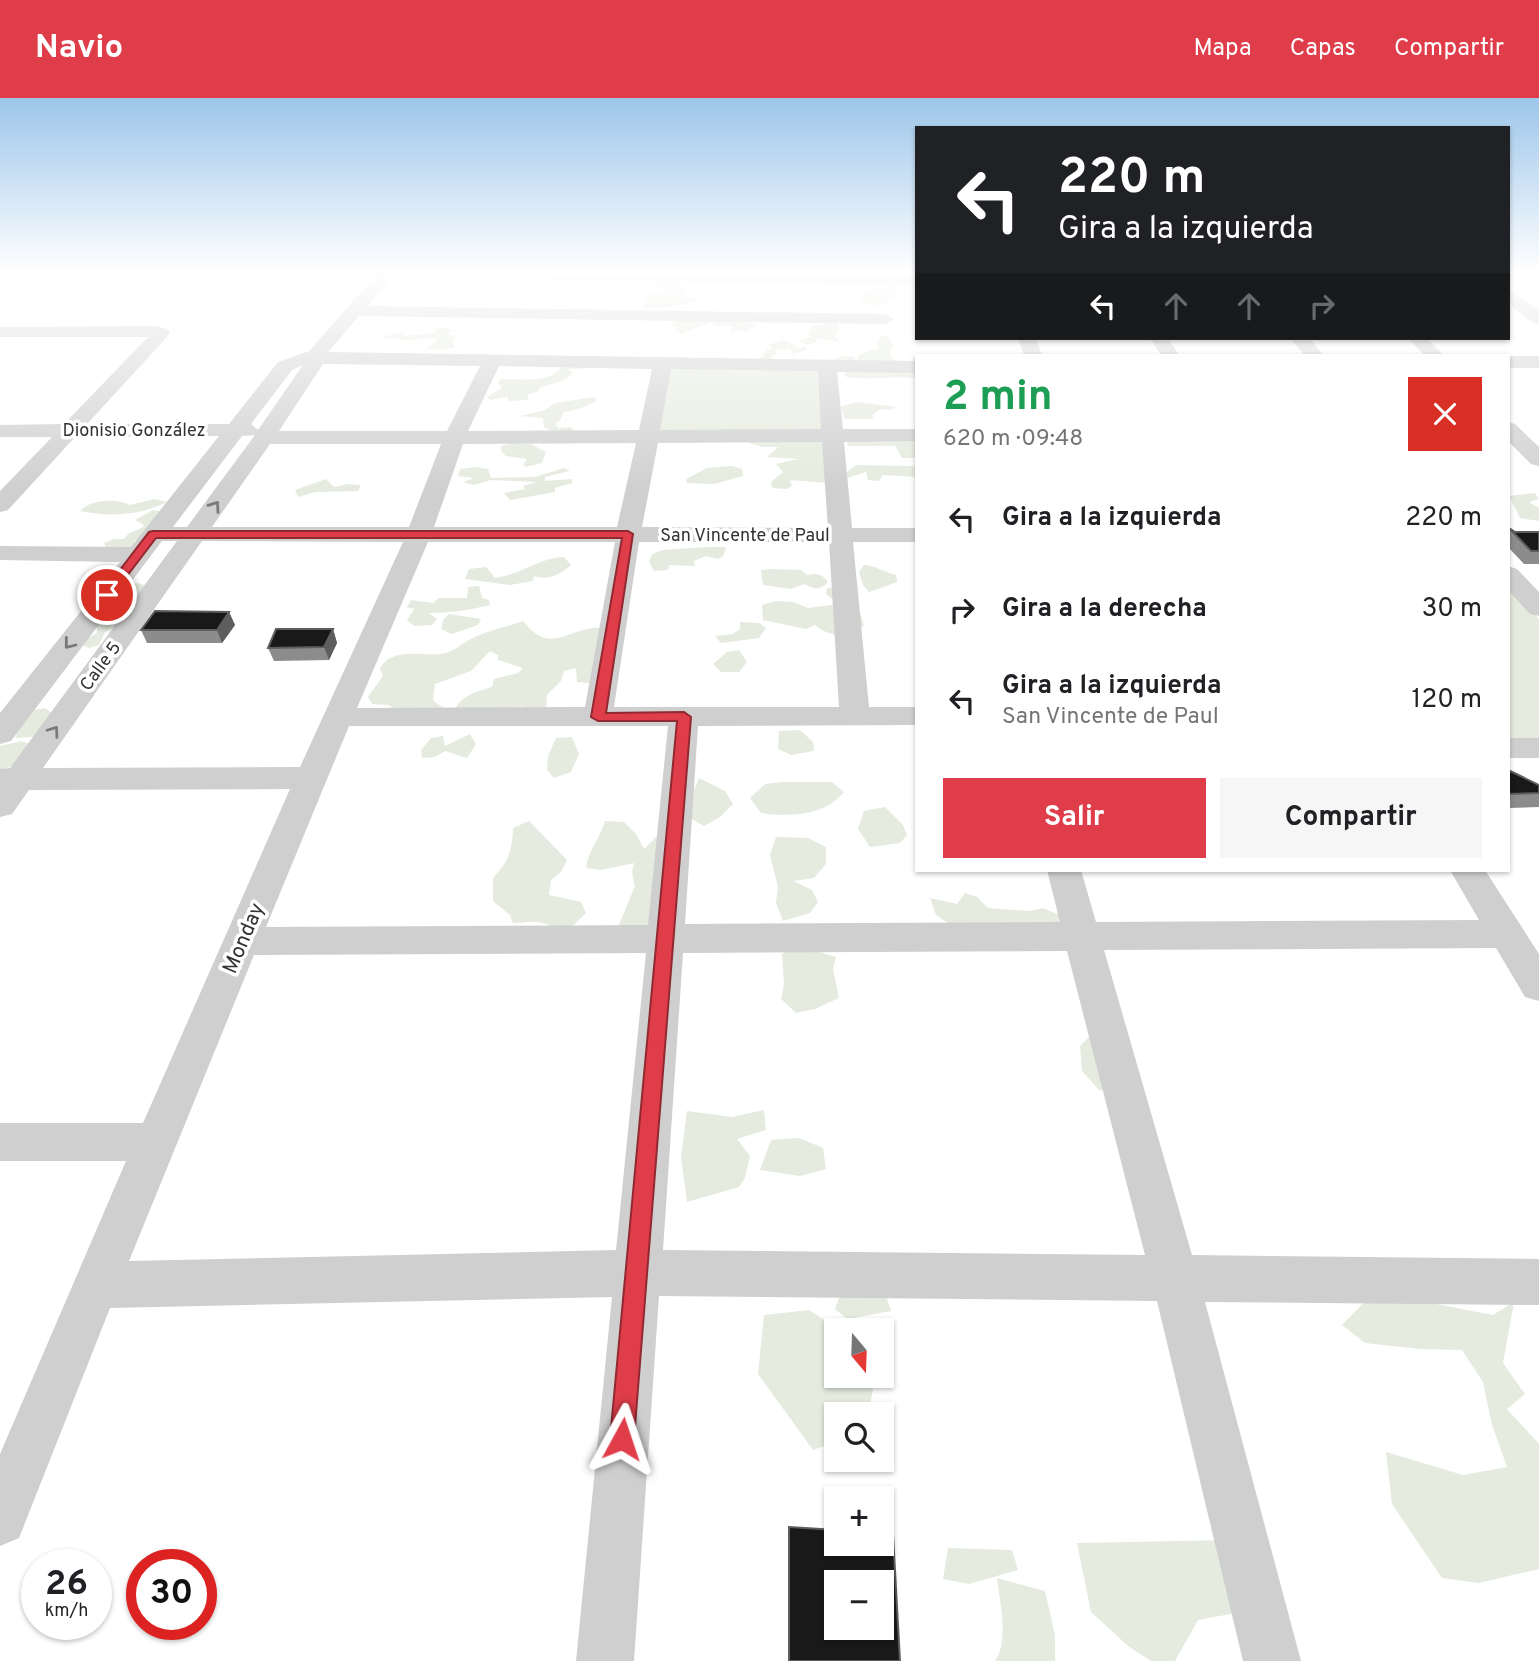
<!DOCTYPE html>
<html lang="es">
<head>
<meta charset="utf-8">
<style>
  body { margin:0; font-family:Overpass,sans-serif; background:#f6f6f6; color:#202124; height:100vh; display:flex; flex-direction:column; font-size:26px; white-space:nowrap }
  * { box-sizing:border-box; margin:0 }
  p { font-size:23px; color:#757577 }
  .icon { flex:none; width:38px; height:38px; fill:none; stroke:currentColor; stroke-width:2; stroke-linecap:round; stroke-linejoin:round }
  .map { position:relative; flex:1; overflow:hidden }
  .details { position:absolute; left:915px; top:256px; width:595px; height:518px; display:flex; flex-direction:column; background:#fff; border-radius:0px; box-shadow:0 2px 5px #0004 }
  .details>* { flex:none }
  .guide { position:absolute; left:915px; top:28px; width:595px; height:214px; border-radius:0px; box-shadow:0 2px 5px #0004; background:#202124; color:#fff; overflow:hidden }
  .needle { width:46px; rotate:161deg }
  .controls { position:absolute; left:824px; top:1220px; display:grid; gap:14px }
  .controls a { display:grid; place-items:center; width:70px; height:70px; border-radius:0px; background:#fff; box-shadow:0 2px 5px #0004; font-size:35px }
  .speed { position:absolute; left:21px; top:1451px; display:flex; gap:14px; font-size:35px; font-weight:700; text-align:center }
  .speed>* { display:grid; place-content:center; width:91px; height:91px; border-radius:50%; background:#fff; box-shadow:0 2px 5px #0004; line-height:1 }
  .speed small { font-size:18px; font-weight:400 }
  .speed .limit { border:10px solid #d22; background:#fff; color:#111 }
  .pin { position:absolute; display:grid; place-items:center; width:60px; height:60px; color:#fff; margin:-30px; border:4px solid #fff; border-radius:50%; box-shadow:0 2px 7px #0007 }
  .me { position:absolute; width:77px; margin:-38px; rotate:5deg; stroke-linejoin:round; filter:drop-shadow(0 0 5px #0008) }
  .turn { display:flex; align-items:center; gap:24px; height:147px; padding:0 28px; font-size:32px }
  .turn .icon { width:91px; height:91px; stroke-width:2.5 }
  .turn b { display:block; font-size:49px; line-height:60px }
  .lanes { display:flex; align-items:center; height:66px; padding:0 28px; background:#0003; justify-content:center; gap:35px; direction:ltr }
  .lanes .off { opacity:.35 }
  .round { display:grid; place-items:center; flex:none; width:74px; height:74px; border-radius:0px; background:#f6f6f6 }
  .overview { display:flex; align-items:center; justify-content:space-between; height:119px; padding:0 28px }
  h1 { font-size:42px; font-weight:700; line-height:52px; color:#1e9e55 }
  .primary-button { display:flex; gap:14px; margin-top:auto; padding:14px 28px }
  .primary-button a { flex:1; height:80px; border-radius:0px; background:#e03d4a; color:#fff; font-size:28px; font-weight:700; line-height:80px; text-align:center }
  .primary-button a+a { background:#f6f6f6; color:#202124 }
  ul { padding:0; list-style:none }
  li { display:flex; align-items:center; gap:21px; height:91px; padding:0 28px }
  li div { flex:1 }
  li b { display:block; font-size:26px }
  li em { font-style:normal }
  header { display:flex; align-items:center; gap:42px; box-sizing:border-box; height:98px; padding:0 35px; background:#e03d4a; color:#fff }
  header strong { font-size:33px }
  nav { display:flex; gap:38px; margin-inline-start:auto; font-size:24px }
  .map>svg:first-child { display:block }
  .green { fill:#e5ebde }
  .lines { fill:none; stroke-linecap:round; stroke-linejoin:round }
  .minor { fill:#cfcfcf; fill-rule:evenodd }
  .wall { fill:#8c8c8c }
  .shaded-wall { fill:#5e5e5e }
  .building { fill:#191919; stroke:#5e5e5e; stroke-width:2; fill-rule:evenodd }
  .oneway { stroke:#797979 }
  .route { fill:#e03d4a; stroke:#922830; stroke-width:2 }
  .labels { text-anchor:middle; stroke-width:7; stroke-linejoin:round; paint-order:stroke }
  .far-street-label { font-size:18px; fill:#323232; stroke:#fff }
  .street-label { font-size:21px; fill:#323232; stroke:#fff }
</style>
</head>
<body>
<header>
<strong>Navio</strong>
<nav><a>Mapa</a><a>Capas</a><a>Compartir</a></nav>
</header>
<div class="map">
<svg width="1539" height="1563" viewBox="0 0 1539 1563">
  <rect width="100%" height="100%" fill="#fff"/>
  <path class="green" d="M662 184H677L679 189 690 194 680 199 703 202 668 209 643 210 644 205 652 202 646 201V196L664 195 665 191 654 190 655 186Z
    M887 185H917V191L910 188H897L895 191 898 200 890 201 886 194 889 203C880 209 870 208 861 203L860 199C869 195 875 184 887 193Z
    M677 222 746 223 756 227 746 234 739 232 732 234 730 232 733 228H715L712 224 681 236 674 233 675 229H672V225Z
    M831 224 839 226V231L834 239 839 242 837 244 815 240 817 244 806 247 798 242 812 239 808 237 811 229Z
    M447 230 452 234 446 236 457 239 453 243 455 249 445 252 425 251 437 243 436 240 406 242 380 239 404 234 403 238 436 235 435 231Z
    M881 237 889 239 890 245 894 249 890 252 891 259 897 264 917 266V281C892 277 870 283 846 279L843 272 829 263 843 258 855 259 854 263 858 264V258L870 252H878V243Z
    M782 242 796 247 795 250 806 249 807 252 793 256 790 251 775 252 777 255 768 262 822 269 832 337 659 335 670 267 756 261 763 259 766 251 773 252 769 247Z
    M563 268 591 270 568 271 573 275 565 282 539 290V293L527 297 529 302 508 303V299L490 302 487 299 502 290 498 284 501 281C522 280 547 287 563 268Z
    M594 299 597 302C587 309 575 312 564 314L561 321 555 326 559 330 571 329 574 333 555 335 544 329 543 320 520 318 545 312 555 305Z
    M856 304 896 309 891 312 881 311 872 317 874 321H845L840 309Z
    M750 340 819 341 834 368H823L829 372 828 385 790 382 792 388 786 391 772 390 771 384 783 374 776 366 798 361 767 359 778 349H762L749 345Z
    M917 342V360H902L895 348H848L847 345 852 343Z
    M513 345 531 346 546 354 542 365 526 369 523 367 527 361 506 358 501 353V348Z
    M856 367 911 368 917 369V379L883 377 879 383 868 382 866 374 847 380 845 376Z
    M732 368 742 371 743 378 714 386 687 385 686 381 707 370Z
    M475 369 488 371 491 380 535 379 564 370 570 373 545 379V383L572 381V385L555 390V394L510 402 504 395 525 391 523 388 536 384 491 382 474 387 463 384 474 380 458 378 460 371Z
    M326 381 334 389 348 386 361 387 358 393 316 394 298 399 295 392Z
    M1535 395 1539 401 1529 404 1539 410V423L1520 420 1509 398Z
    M154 401 167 404C138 418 109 419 80 413 90 401 118 400 130 407Z
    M153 412 165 414 143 440 134 443V450H106L104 445 114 441H124L128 436 143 429 144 427 135 422Z
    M706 449H726L723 458 718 461 706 458 694 463 695 468 669 467 668 472 654 473 649 464 652 456 663 452Z
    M564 459 571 467C561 476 548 483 534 478L533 483 510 487 465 481 469 471 486 469 495 480C520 477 539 460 564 459Z
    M864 467C876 468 884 474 896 477L897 484 869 494 863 487 859 474Z
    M771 471 801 472 807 477C816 475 822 476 828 484 820 493 814 491 804 486L791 491 763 487 761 472Z
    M138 485 147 488 134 508 121 514 118 528 105 534 99 547 89 550 84 548 85 542 97 535V526L125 487Z
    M1508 487 1539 521V645L1509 647Z
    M479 488 482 500 489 502 490 507C470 512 450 515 429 515L437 521 432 527 414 528 407 522 414 511 407 509 411 502 433 505 439 500H467L468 489Z
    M827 490H841L860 515 864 528C847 538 832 541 815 527L806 531 763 522 762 507 776 503 793 504 808 510 839 506 826 496Z
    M449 516 481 521 478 527 452 536 441 531 443 522Z
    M523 523C548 554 561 536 592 530 599 529 607 531 614 532L598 586 577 584 576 570 564 573 561 583 547 597 546 609 531 614 520 608 511 618H451C460 598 472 595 492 589L494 581 518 575 523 570 498 562V557L490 553 471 573 435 586 433 602 443 610 399 614 389 607 372 606 368 599 383 578 380 571C392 547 426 560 446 555 456 552 465 543 475 539 490 532 507 529 523 523Z
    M740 524 759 525 766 530 759 540 721 545 715 538 733 536 740 531Z
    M739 552 747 564 739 574H721L713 566 727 554Z
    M45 610 53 616 34 639 15 640 28 613Z
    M800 632 813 644 814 653 791 657 778 651 779 633Z
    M470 636 476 646 467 660 445 653 435 659 422 660 421 652 431 640 443 638 445 648Z
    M572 639 579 656 571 674 554 680 547 672 548 658 556 640Z
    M21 643 32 647 23 665 0 672V648Z
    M699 680 725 693 733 706 720 719 704 728 690 720 691 699Z
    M782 684H832L844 694C825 718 789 719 761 715L750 700 765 686Z
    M885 709 903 727 907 737 900 745 870 749 858 731 864 713Z
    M529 723 567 762 561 774 551 782 549 797 581 804 586 815C558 844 564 827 536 824 529 823 520 825 513 825L510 817 493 803V780C509 763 512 753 513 730Z
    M605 723 624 724 636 736 644 751 656 739 684 752 661 830 618 829 635 788 632 774 634 765 601 772 586 770C588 752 600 741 605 723Z
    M776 739 808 740 826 749V766L814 780 793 783 812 792 818 804 810 815 783 823 776 805 778 789 770 757Z
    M965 795 977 799 988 810 1030 813 1043 810 1057 816 1060 806 1084 830 954 829 936 817 930 800 957 806Z
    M804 845 819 854 836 859 833 871 839 900 815 911 796 915 781 901 784 886 782 856Z
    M1091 937 1129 977 1100 993 1082 973 1080 948Z
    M764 1012 766 1032 737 1041 750 1058 745 1080 739 1089 687 1104 681 1059 687 1013 732 1019Z
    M799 1040 823 1050 826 1071 800 1078 760 1072 771 1042Z
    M845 1182H881L891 1213 847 1221 835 1211Z
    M1374 1194 1493 1217 1514 1204 1503 1265 1525 1296 1507 1311 1539 1346V1471L1478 1485 1442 1480 1392 1406 1386 1354 1463 1377 1507 1369 1492 1327 1483 1284 1462 1252 1420 1251 1365 1245 1342 1227Z
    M809 1212 840 1232H836V1278H873V1292L868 1316H836V1344L813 1352 758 1276 764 1217Z
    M1230 1442 1241 1514 1198 1522 1175 1563H1151L1128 1548 1091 1514 1077 1445Z
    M948 1450 1012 1452 1018 1472 969 1486 943 1481Z
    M997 1480 1045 1493 1055 1537V1563H995C1009 1544 1000 1503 997 1480Z"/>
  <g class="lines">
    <path class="minor" d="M378 175H395L368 208 885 216 894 221 885 226 359 218 328 254 917 263V275L837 274 843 331H917V343L844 344 852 430H917V444H853L869 609H917V627L698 628 685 826 1060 824 1047 772H1081L1096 824 1479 822 1450 772H1485L1539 856V903L1525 899 1496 850 1104 852 1192 1157 1539 1161V1207L1205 1204 1301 1563H1243L1157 1203 659 1198 634 1563H576L612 1199 110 1210 19 1440 0 1448V1356L126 1063H0V1025H143L290 691 29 692 12 716 0 719V671L10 670 177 443H162L11 643 0 646V615L120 464 0 462V448L131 449 219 338 75 339 8 412 0 414V393L52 339H0V327L64 326 148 239H0V229L156 228 167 231 170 235 167 239 87 326H229L278 264 309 253ZM323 266 480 268 447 333H279ZM303 267 258 332 251 326 292 272ZM499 268 652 271 639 332 468 333ZM671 271 818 273 821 331 660 332ZM255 337 187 429H173L242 338ZM822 344 828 430 642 429 658 345ZM636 345 617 429H434L463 346ZM270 346H441L409 429H212ZM202 443 403 444 300 669 43 670ZM428 444H615L585 609 357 610ZM639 444H829L839 609H614ZM349 628H668L648 827 266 829ZM1067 853 1145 1157 663 1152 683 855ZM646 855 616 1152 129 1163 254 857Z
      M413 175 917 177V187L421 180Z
      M1508 191 1539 212V226L1533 225 1508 205Z
      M1018 240H1036L1042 257H1024Z
      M1150 240H1168L1179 257H1161Z
      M1290 240H1309L1323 257H1304Z
      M1408 240H1427L1443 257H1424Z
      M1508 258H1539V270H1508Z
      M1508 324 1515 326 1539 349V368L1531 366 1508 343Z
      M1508 468 1517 471 1539 494V518L1530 516 1508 492Z
      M1508 640H1539V660H1508Z"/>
  </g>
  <path class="wall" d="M1509 430 1515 434H1539V466H1524L1508 449Z
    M229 514 235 527 222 545H147L141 532Z
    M333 531 337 545 329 562 274 563 268 550Z
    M1508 672 1539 687V709L1508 710Z
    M789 1429 900 1563H788Z"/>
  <path class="shaded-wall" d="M229 514 235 527 222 545 217 532Z
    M333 531 337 545 329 562 324 549Z"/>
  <path class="building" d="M1509 430 1515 434H1539V453H1531Z
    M155 513 229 514 217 532H141Z
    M276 531H333L324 549 268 550Z
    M1508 672 1539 687V695L1508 696Z
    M789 1429 836 1432V1446H882V1435L893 1436 900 1563H789ZM836 1484H882V1530H836Z"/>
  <defs><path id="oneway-chevron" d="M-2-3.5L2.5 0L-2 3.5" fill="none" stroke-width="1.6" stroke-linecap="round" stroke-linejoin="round" transform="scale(1.75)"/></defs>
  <g class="oneway">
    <use href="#oneway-chevron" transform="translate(215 408) rotate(-55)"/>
    <use href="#oneway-chevron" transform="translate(69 546) rotate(128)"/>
    <use href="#oneway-chevron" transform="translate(54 633) rotate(-54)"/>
  </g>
  <linearGradient id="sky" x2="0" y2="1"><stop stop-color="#9dc6ea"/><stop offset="0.44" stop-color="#fff"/><stop offset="1" stop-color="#fff" stop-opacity="0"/></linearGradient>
  <rect width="1539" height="394" fill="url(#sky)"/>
  <path class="route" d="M153 433H628L633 436 606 615 684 614 691 619 634 1341 631 1350 622 1353 614 1350 610 1341 677 623H598L591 619 622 440H156L111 499H103V494L149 434Z"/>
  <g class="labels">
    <g class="far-street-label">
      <text x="134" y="338">Dionisio González</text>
      <text x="745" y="443">San Vincente de Paul</text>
      <text transform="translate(100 568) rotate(-54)" y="6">Calle 5</text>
    </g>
    <g class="street-label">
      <text transform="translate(243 840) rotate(-67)" y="7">Monday</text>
    </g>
  </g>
</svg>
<div class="controls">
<a><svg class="needle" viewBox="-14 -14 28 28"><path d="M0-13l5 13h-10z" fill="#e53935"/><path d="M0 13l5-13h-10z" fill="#757577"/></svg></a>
<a><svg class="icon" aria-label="search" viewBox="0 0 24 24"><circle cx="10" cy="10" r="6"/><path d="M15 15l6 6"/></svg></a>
<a>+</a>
<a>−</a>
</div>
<div class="speed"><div>26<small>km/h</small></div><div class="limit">30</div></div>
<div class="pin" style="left:107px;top:497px;background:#d93025"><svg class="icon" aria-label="arrive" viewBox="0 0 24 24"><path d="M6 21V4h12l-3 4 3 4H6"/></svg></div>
<svg class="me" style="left:622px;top:1341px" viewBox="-20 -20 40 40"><path d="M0-17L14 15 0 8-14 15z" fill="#e03d4a" stroke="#fff" stroke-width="4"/></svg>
<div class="guide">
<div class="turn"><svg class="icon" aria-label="left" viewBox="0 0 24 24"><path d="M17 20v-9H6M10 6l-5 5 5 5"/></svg><div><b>220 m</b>Gira a la izquierda</div></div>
<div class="lanes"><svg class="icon" aria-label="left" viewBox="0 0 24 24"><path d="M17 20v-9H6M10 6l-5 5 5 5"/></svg><svg class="icon off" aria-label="ahead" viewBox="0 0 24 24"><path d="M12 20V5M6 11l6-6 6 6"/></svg><svg class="icon off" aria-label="ahead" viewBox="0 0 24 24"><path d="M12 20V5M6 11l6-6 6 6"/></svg><svg class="icon off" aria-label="right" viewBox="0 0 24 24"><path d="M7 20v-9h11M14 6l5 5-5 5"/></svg></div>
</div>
<section class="details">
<div class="overview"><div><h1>2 min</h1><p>620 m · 09:48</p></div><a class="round" style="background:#d93025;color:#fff"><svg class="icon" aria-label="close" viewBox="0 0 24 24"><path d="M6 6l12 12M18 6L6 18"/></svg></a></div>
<ul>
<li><svg class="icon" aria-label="left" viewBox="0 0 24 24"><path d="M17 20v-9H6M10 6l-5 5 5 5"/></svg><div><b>Gira a la izquierda</b></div><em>220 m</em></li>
<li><svg class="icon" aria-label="right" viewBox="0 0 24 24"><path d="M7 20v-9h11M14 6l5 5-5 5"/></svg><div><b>Gira a la derecha</b></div><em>30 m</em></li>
<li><svg class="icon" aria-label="left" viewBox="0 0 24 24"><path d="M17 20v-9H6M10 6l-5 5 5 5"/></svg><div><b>Gira a la izquierda</b><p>San Vincente de Paul</p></div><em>120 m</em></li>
</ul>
<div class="primary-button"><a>Salir</a><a>Compartir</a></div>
</section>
</div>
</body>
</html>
